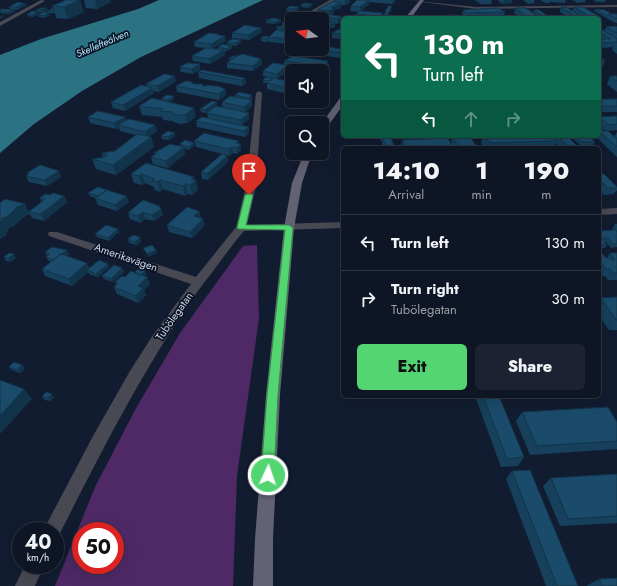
<!DOCTYPE html>
<html lang="en">
<head>
<meta charset="utf-8">
<style>
  body { margin:0; font-family:Jost,sans-serif; background:#1c2231; color:#f1f3f6; height:100vh; display:flex; flex-direction:column; font-size:15px; white-space:nowrap }
  * { box-sizing:border-box; margin:0 }
  p { font-size:13px; color:#9b9fa6 }
  .icon { flex:none; width:22px; height:22px; fill:none; stroke:currentColor; stroke-width:2; stroke-linecap:round; stroke-linejoin:round }
  .map { position:relative; flex:1; overflow:hidden }
  .drawer { position:absolute; left:341px; top:146px; width:260px; height:252px; display:flex; flex-direction:column; background:#0e1524; border-radius:6px; box-shadow:0 4px 16px #0002,0 0 0 1px #2e3441 }
  .drawer>* { flex:none }
  .hud { position:absolute; left:341px; top:16px; width:260px; height:122px; border-radius:6px; box-shadow:0 4px 16px #0002,0 0 0 1px #2e3441; background:#0b6e4f; color:#fff; overflow:hidden }
  .needle { width:26px; rotate:285deg }
  .tools { position:absolute; left:285px; top:12px; display:grid; gap:8px }
  .tools a { display:grid; place-items:center; width:44px; height:44px; border-radius:6px; background:#0e1524; box-shadow:0 4px 16px #0002,0 0 0 1px #2e3441; font-size:20px }
  .speed { position:absolute; left:12px; top:522px; display:flex; gap:8px; font-size:20px; font-weight:700; text-align:center }
  .speed>* { display:grid; place-content:center; width:52px; height:52px; border-radius:50%; background:#0e1524; box-shadow:0 4px 16px #0002,0 0 0 1px #2e3441; line-height:1 }
  .speed small { font-size:10px; font-weight:400 }
  .speed .limit { border:6px solid #d22; background:#fff; color:#111 }
  .pin { position:absolute; display:grid; place-items:center; width:34px; height:34px; color:#fff; margin:-41px -17px; border-radius:50% 50% 50% 0; rotate:-45deg; box-shadow:0 0 4px #0007 }
  .pin .icon { rotate:45deg }
  .me { position:absolute; width:44px; margin:-22px; rotate:3deg; stroke-linejoin:round; filter:drop-shadow(0 0 3px #0008) }
  .turn { display:flex; align-items:center; gap:14px; height:84px; padding:0 16px; font-size:18px }
  .turn .icon { width:52px; height:52px; stroke-width:2.5 }
  .turn b { display:block; font-size:28px; line-height:34px }
  .lanes { display:flex; align-items:center; height:38px; padding:0 16px; background:#0003; justify-content:center; gap:20px; direction:ltr }
  .lanes .off { opacity:.35 }
  .eta { display:flex; justify-content:space-evenly; align-items:center; height:68px; text-align:center }
  .eta b { font-size:24px; font-weight:800; line-height:28px }
  .primary-button { display:flex; gap:8px; margin-top:auto; padding:8px 16px }
  .primary-button a { flex:1; height:46px; border-radius:6px; background:#53d672; color:#111; font-size:16px; font-weight:800; line-height:46px; text-align:center }
  .primary-button a+a { background:#1c2231; color:#f1f3f6 }
  ul { padding:0; list-style:none }
  li { display:flex; align-items:center; gap:12px; height:56px; padding:0 16px; border-top:1px solid #2e3441 }
  li div { flex:1 }
  li b { display:block; font-size:15px }
  li em { font-style:normal }
  .map>svg:first-child { display:block }
  .green { fill:#4e2966; fill-rule:evenodd }
  .water { fill:#2b7283 }
  .lines { fill:none; stroke-linecap:round; stroke-linejoin:round }
  .minor { fill:#494954; fill-rule:evenodd }
  .secondary { fill:#636274; fill-rule:evenodd }
  .wall { fill:#16405b }
  .shaded-wall { fill:#12344a }
  .building { fill:#1a4b6a; stroke:#12344a }
  .route { fill:#53d672; stroke:#368b4a }
  .labels { text-anchor:middle; stroke-width:3.5; stroke-linejoin:round; paint-order:stroke }
  .far-water-label { font-size:10px; font-style:italic; fill:#ade6f6; stroke:#0a1326 }
  .street-label { font-size:11px; fill:#ced5e3; stroke:#0a1326 }
</style>
</head>
<body>
<div class="map">
<svg width="617" height="586" viewBox="0 0 617 586">
  <rect width="100%" height="100%" fill="#121c30"/>
  <path class="green" d="M257 245 259 318 237 476 233 586H55L95 487 135 410 180 333 243 246ZM81 531H115V565H81Z"/>
  <path class="water" d="M159 0H263L141 57 82 91 34 124 0 153V55L41 39 138 9Z"/>
  <g class="lines">
    <path class="minor" d="M41 0 45 1 0 26V22Z
      M330 0H335L304 19H297Z
      M407 0 476 7 617 5V7L476 9Z
      M259 91 262 93 256 186 247 225 343 222V228L244 231C229 248 217 267 203 284 145 364 103 449 58 537L55 539V531H43L93 436 130 371 153 335 191 284 49 236 48 234 49 232H57L196 277 236 227 246 186 256 93Z
      M617 208V214L599 215V209Z
      M25 565H44L35 586H15Z"/>
    <path class="secondary" d="M420 0H424L411 18H405Z
      M340 98H343V105L325 130H322V123Z
      M304 153H312L302 183 294 228 280 395 273 539V586H253L255 539 266 395 284 228 292 183Z"/>
  </g>
  <path class="wall" d="M66 0 84 12 68 19 56 18 55 13H50V15L44 18 39 17 38 15 48 12V11L53 8 52 6Z
    M84 0H110L111 2 97 9 86 8Z
    M335 0H350V2L345 5H341V8L334 10V13L330 15 343 17 342 22 337 24H335V26L333 28 327 26 328 22 322 21V19H317V16L319 15H317V10L335 2Z
    M357 0H395V2L392 4 369 2V4L361 11 383 13V18H356V14L359 12 350 11 351 6Z
    M474 0H492L491 4H481Z
    M497 0H512V3L503 4Z
    M523 0H535L534 3 528 4Z
    M540 0H566L565 3 552 2 550 1V3H545Z
    M572 0H586L585 2 577 3Z
    M593 0H606L605 2H597Z
    M301 5 312 6 308 8 301 7Z
    M27 6 22 7 18 10 10 9 9 7Z
    M299 7V9L295 12 287 11 286 9Z
    M561 7 572 11 574 7 602 18 601 23H599V18H569L560 12Z
    M515 8 540 18H521L514 13Z
    M392 9 388 15H384L385 12Z
    M595 9 612 14H617V23H615L594 11Z
    M14 10 15 12 9 14 0 13V11Z
    M36 10 48 11 43 13 38 12 39 14 33 17 28 16 27 14 37 12Z
    M463 10 505 12 504 16 465 17 462 14Z
    M534 10 548 16V18H551H541L533 12Z
    M266 20 281 22 275 24 266 23Z
    M282 24H292V43L289 44 269 42V40L267 42 261 41V38L270 37 277 31V28L282 27Z
    M343 25V39L332 38V33L340 29V27Z
    M606 27H617V54L612 50 613 47 603 48 600 46 599 47V39H602L599 37V28L604 31Z
    M262 32 249 40 232 38V33Z
    M218 34 219 35 226 41 212 48 218 49V47L232 48 227 51H225V55L210 64 193 61 192 56 205 48 195 47 194 42Z
    M227 42H241L236 46 227 44Z
    M296 49H342V58L301 53V52L296 51Z
    M599 56 605 61 602 68 599 69Z
    M229 58 261 59 262 64 253 71 227 68V63L230 61Z
    M284 61H328V64H329V69L322 72V71H317L288 67V71L277 79 292 82V95L267 89V83H263V80L276 79 263 76V71L284 65Z
    M180 67 200 70 193 74 181 72Z
    M198 72 245 78 246 83 242 86 199 78Z
    M610 76H617V92L607 84Z
    M176 81 159 92 153 91 154 93 125 111 113 108 111 102 147 87 146 84Z
    M193 84H203V86H213L225 89 226 95 219 100 177 92 176 86Z
    M235 95 252 98 249 100H252V106L245 112 249 119 241 126 249 127V133L245 137 197 127 196 121 208 118 207 113 222 107V102L235 97Z
    M162 98 174 99 169 102 196 117 187 123 180 124 173 122V121L163 120 162 117 142 115 139 106 162 101Z
    M599 99H617V112H599Z
    M217 105 206 113 201 112 200 109Z
    M617 116V130L606 131 604 129 603 131 614 137 617 132V157L596 137 597 136H599V117Z
    M88 117H125L126 121 155 125 157 131 148 137H151L154 147 116 175 96 169 92 159 103 157 102 153 115 151 136 135 120 131 119 128 116 129 90 123Z
    M161 136H175L169 140 162 139Z
    M379 136H390V138L395 148H383L382 144V141H381Z
    M396 136H442V137L398 138Z
    M483 136H553V137V136H567L579 148H561L556 143 554 148H484L481 142Z
    M573 136H589L595 142 593 145H580L572 138Z
    M452 137 477 147V148H454L451 143Z
    M402 140 453 148H402L401 146Z
    M194 141H239V144H241V150L237 154 233 153 230 156 196 147Z
    M180 144 194 146 189 150 184 148 185 154 168 168 153 164 151 157 154 155V153L180 146Z
    M227 156 228 162 208 180 202 179 201 172Z
    M341 156H343V173L340 163Z
    M146 163 196 180 198 190 192 195 188 194 185 196 163 189 160 192 155 190 154 187 145 183 142 185 134 183 131 174Z
    M27 173 61 177 47 186 29 182 26 176 28 175Z
    M599 174 617 187V190L614 194 604 195 599 189Z
    M88 193 126 196 129 202 117 211 98 205 95 198 90 196Z
    M50 195 64 196 67 202 44 221 32 218 30 214 23 217 14 226 8 228 9 229 6 232 7 234 0 239V203L29 211 42 202 40 198Z
    M143 200 163 215 154 221 145 219 141 223 130 219 128 213Z
    M199 211 201 218 203 219 204 226 192 238 169 232 167 225Z
    M615 224H617V247L611 248 606 242H604L607 245 605 248H599V231L612 230Z
    M118 229 119 232 109 241 97 237 95 234Z
    M140 237 141 241 137 245 129 243 128 239Z
    M45 252 69 254 66 256 90 268 108 264 109 267 98 277 89 274 88 272 72 286 45 276 42 269 51 262 48 260 46 257 47 256Z
    M599 253 606 258H607L610 253H617V280H608L605 276H599Z
    M4 257 16 258 10 262 6 261Z
    M122 268 124 272 113 282 104 279 102 276Z
    M145 271 146 274 144 276 147 277 150 284 144 290 146 295 138 303 117 294 114 287 116 285 115 282 134 273Z
    M617 297V330H609L599 316V301L601 298Z
    M9 367 25 368 20 373 12 370Z
    M475 396H499L524 457 518 466 501 467Z
    M42 397H54L50 401 45 400Z
    M522 412 617 441V449L530 455 516 421Z
    M512 471 578 586H546L506 479Z
    M617 474V523L560 526 543 486 551 478Z
    M599 579 617 586H586Z"/>
  <path class="shaded-wall" d="M80 0 84 12 68 19 64 7Z
    M95 0H110L111 2 97 9Z
    M345 0H350V2L345 5Z
    M369 0V4L360 12V7Z
    M393 0H395V2L392 4Z
    M504 0H512V3L503 4Z
    M26 4 27 6 22 7 18 10 17 7 20 5Z
    M312 4V6L308 8V6Z
    M341 4V8L334 10V13L329 16V11L331 7Z
    M299 7V9L295 12V9Z
    M47 8 48 11 43 13 42 10Z
    M14 10 15 12 9 14 8 12Z
    M38 12 39 14 33 17 32 15Z
    M50 13V15L44 18 43 16Z
    M383 13V18H380V16Z
    M3 15 4 17 0 19V16Z
    M343 17 342 22 337 24 338 19Z
    M281 20V22L275 24V22Z
    M261 28 262 32 249 40 248 35Z
    M327 35V40L322 44V39Z
    M225 36 226 41 211 49V44Z
    M292 38V43L289 44 288 39Z
    M241 40V42L236 46V43Z
    M232 46V48L227 51 226 49Z
    M342 49 343 57 342 58V53L341 50Z
    M224 50 225 55 210 64 209 59Z
    M261 59 262 64 253 71V66Z
    M328 61V65L329 64V69L322 72 323 66Z
    M200 64V70L193 74 192 69Z
    M288 65V71L277 79V74Z
    M175 76 176 81 159 92 157 86Z
    M245 78 246 83 242 86 241 80Z
    M152 88 154 93 125 111 123 105Z
    M225 89 226 95 219 100V94Z
    M252 95V98L248 101V98Z
    M174 96V99L169 102 168 100Z
    M252 100V106L245 113 244 107Z
    M217 102V105L206 113 205 110Z
    M194 108 196 117 187 123 185 115Z
    M249 113V119L241 126V120Z
    M125 117 126 123 118 125 119 128 116 129 114 123Z
    M155 125 157 131 147 138 145 132Z
    M249 127V133L245 137 244 131Z
    M175 133V136L169 140 168 137Z
    M151 137 154 147 116 175 113 165Z
    M239 141V146L241 144V150L237 154 236 143Z
    M194 143V146L189 150V147Z
    M184 147 185 154 168 168 166 161Z
    M232 147 233 153 230 156 229 149Z
    M227 156 228 162 208 180 207 174Z
    M59 171 61 177 47 186 44 180Z
    M142 174 145 183 142 185 139 176Z
    M194 177 195 181 196 180 198 190 192 195 190 185 191 179Z
    M160 180 163 189 160 192 158 182Z
    M186 184 188 194 185 196 183 186Z
    M64 196 67 202 44 221 41 214Z
    M126 196 129 202 117 211 115 205Z
    M25 204 30 214 23 217 14 226 8 228 9 229 6 232 7 234 0 239V222L1 219 17 207Z
    M161 209 163 215 154 221 152 215Z
    M199 211 201 218 196 223 194 216Z
    M143 212 145 219 141 223 138 216Z
    M203 219 204 226 192 238 190 232Z
    M118 229 119 232 109 241 108 238Z
    M140 237 141 241 137 245 135 242Z
    M67 250 69 254 57 264 55 260Z
    M156 250 157 253 148 257 147 254Z
    M14 254 16 258 10 262 8 259Z
    M87 263 90 270H87L88 272 72 286 69 279Z
    M108 264 109 267 98 277 96 274Z
    M122 268 124 272 113 282 111 279Z
    M145 271 146 274 141 279 139 276Z
    M147 277 150 284 144 290 146 295 138 303 136 296 138 286Z
    M22 365 25 368 20 373 17 370Z
    M24 389 32 399 0 434V416Z
    M52 394 54 397 50 401 48 398Z"/>
  <path class="building" d="M66 0H80L64 7 52 6Z
    M357 0H369L360 7 351 6Z
    M333 1 341 4 331 7 334 8 329 11 317 10Z
    M18 2 26 4 20 5H21L17 7H9Z
    M304 3 312 4 308 6 301 5Z
    M290 6 299 7 295 9H286Z
    M388 6H392L388 13 385 12Z
    M561 7H566L583 18H578Z
    M574 7H583L602 18H592Z
    M41 8H47L42 10H36Z
    M53 8 54 11H48Z
    M498 8 505 12 466 13 463 10Z
    M515 8H526L540 18H529Z
    M2 9 14 10 8 12 0 11V10Z
    M595 9 605 10 612 14H609L608 16H607Z
    M534 10H539L548 16H543Z
    M33 11 38 12 32 15 27 14Z
    M360 11 383 13 380 16 356 14Z
    M44 12 50 13 43 16 38 15Z
    M322 13 343 17 338 19 317 16Z
    M609 14H617V19Z
    M449 15H459L462 18H452Z
    M511 16 513 18H470L469 17Z
    M273 18 281 20 275 22 266 20Z
    M283 22 292 24V26L282 24Z
    M328 22 335 23 333 25 327 24Z
    M245 25 261 28 248 35 232 33Z
    M277 26 292 28V30L277 28Z
    M616 26 617 27V33L606 27Z
    M599 28 617 39V42L605 43 599 39H611L599 31Z
    M339 29 343 30V34L332 33Z
    M276 30 292 33V38L288 39 269 37Z
    M209 33 218 34 217 35 225 36 211 44 194 42Z
    M322 34 327 35 322 39Z
    M264 36 270 37 267 39 261 38Z
    M232 39 241 40 236 43 227 42Z
    M223 44 232 46 226 49 218 47Z
    M322 46 342 49 341 50H343V52L342 53 309 49H322Z
    M206 48 224 50 209 59 192 56Z
    M243 54 261 59 253 66 227 63 237 56Z
    M233 56H237L233 59 229 58Z
    M293 56 328 61 326 63 329 64 323 66 284 61Z
    M599 56 605 61H599Z
    M187 63 200 64 192 69 180 67Z
    M273 63 288 65 277 74 263 71Z
    M202 70 245 78 241 80 198 72Z
    M164 74 175 76 157 86 146 84Z
    M610 76H617V81Z
    M266 77 273 79 270 81 263 80Z
    M273 78 292 82V89L267 83Z
    M186 81 193 82 191 83 194 84H203L201 85 203 86 213 85 211 86H218L225 89 219 94 176 86Z
    M141 85 152 88 123 105 111 102Z
    M239 92 252 95 248 98 235 95Z
    M167 95 174 96 168 100 162 98Z
    M230 96 252 100 244 107 222 102Z
    M152 98 194 108 185 115H178L172 113 173 112 160 111 163 109 139 106Z
    M599 99H617V106H599Z
    M212 101 217 102 205 110 200 109Z
    M216 106 249 113 241 120 207 113Z
    M98 111 125 117 114 123 88 117Z
    M617 116V124L609 125 599 117Z
    M202 117 249 127 244 131 196 121Z
    M129 119 155 125 145 132 118 125Z
    M599 123 604 128H599Z
    M168 131 175 133 168 137 161 136Z
    M599 131H608L617 139V147Z
    M204 133 239 141 236 143 241 144 236 148 232 147 229 149 194 141Z
    M137 134 151 137 113 165 92 159 105 157 108 155 102 153 115 151Z
    M485 136H553L557 141 490 143Z
    M558 136H567L579 148H570Z
    M575 136H589L595 142H582Z
    M452 137H470L477 147H459Z
    M383 138H391L395 148H386Z
    M448 138 453 148H406L402 140Z
    M185 140 194 143 189 147 180 144Z
    M170 144 184 147 166 161 151 157 157 153H154Z
    M222 154 227 156 207 174 201 172Z
    M341 156H343V165Z
    M146 163 194 177 191 179 196 180 190 185 186 184 183 186 160 180 158 182 152 181 155 179 142 174 139 176 131 174Z
    M40 165 59 171 44 180 26 176 29 174 27 173Z
    M599 174H604L617 187V188H608L599 179Z
    M98 187 107 190 98 196 88 193Z
    M107 190 126 196 115 205 95 198Z
    M53 193 64 196 41 214 29 212 45 199 40 198 45 194 50 195Z
    M5 199 25 204 17 207 8 216 1 219 3 220 0 222V203Z
    M143 200 159 206 161 209 152 215 143 212 138 216 128 213Z
    M187 207 199 211 194 216 203 219 190 232 167 225Z
    M106 225 118 229 108 238 95 234Z
    M616 230 617 232V244H613L608 238 602 239 607 245H599V231Z
    M133 235 140 237 135 242 128 239Z
    M152 245 156 250 147 254 143 248Z
    M52 247 67 250 62 254H61L53 260 46 257 50 254 45 252Z
    M9 253 14 254 8 259 4 257Z
    M599 253H602L606 258H609L611 260H615L610 253H617V273H613L610 269H606L599 260Z
    M61 254 87 263 69 279 42 269Z
    M99 260 108 264 96 274 87 270Z
    M114 265 122 268 111 279 102 276Z
    M599 266 604 273H599Z
    M139 268 145 271 141 275 134 273Z
    M131 271 147 277 138 286 143 288 136 296 114 287 118 283 115 282 122 276 125 277Z
    M617 297V320H616L601 298Z
    M14 362 22 365 17 370 9 367Z
    M0 380 24 389 0 416Z
    M46 392 52 394 48 398 42 397Z
    M483 396H499L524 457 507 459Z
    M608 407 617 422V441L537 446 522 412Z
    M530 470 578 586H557L512 471Z
    M617 474V516L568 519 551 478Z
    M617 578V586H602L599 579Z"/>
  <path class="route" d="M249 193 253 195 246 225H289L293 228 278 395 274 475 272 479 268 481 263 479 261 475 267 395 285 230 239 229 237 228 245 195Z"/>
  <g class="labels">
    <g class="far-water-label">
      <text transform="translate(102 43) rotate(-23)" y="4">Skellefteälven</text>
    </g>
    <g class="street-label">
      <text transform="translate(126 257) rotate(19)" y="4">Amerikavägen</text>
      <text transform="translate(174 316) rotate(-55)" y="4">Tubölegatan</text>
    </g>
  </g>
</svg>
<div class="tools">
<a><svg class="needle" viewBox="-14 -14 28 28"><path d="M0-13l5 13h-10z" fill="#e53935"/><path d="M0 13l5-13h-10z" fill="#9b9fa6"/></svg></a>
<a><svg class="icon" aria-label="sound" viewBox="0 0 24 24"><path d="M4 9h4l5-4v14l-5-4H4zM17 9q2 3 0 6"/></svg></a>
<a><svg class="icon" aria-label="search" viewBox="0 0 24 24"><circle cx="10" cy="10" r="6"/><path d="M15 15l6 6"/></svg></a>
</div>
<div class="speed"><div>40<small>km/h</small></div><div class="limit">50</div></div>
<div class="pin" style="left:249px;top:195px;background:#d93025"><svg class="icon" aria-label="arrive" viewBox="0 0 24 24"><path d="M6 21V4h12l-3 4 3 4H6"/></svg></div>
<svg class="me" style="left:268px;top:475px" viewBox="-20 -20 40 40"><circle r="17" fill="#53d672" stroke="#fff" stroke-width="3"/><path d="M0-11L8 9 0 5-8 9z" fill="#fff"/></svg>
<div class="hud">
<div class="turn"><svg class="icon" aria-label="left" viewBox="0 0 24 24"><path d="M17 20v-9H6M10 6l-5 5 5 5"/></svg><div><b>130 m</b>Turn left</div></div>
<div class="lanes"><svg class="icon" aria-label="left" viewBox="0 0 24 24"><path d="M17 20v-9H6M10 6l-5 5 5 5"/></svg><svg class="icon off" aria-label="ahead" viewBox="0 0 24 24"><path d="M12 20V5M6 11l6-6 6 6"/></svg><svg class="icon off" aria-label="right" viewBox="0 0 24 24"><path d="M7 20v-9h11M14 6l5 5-5 5"/></svg></div>
</div>
<section class="drawer">
<div class="eta">
<div><b>14:10</b><p>Arrival</p></div>
<div><b>1</b><p>min</p></div>
<div><b>190</b><p>m</p></div>
</div>
<ul>
<li><svg class="icon" aria-label="left" viewBox="0 0 24 24"><path d="M17 20v-9H6M10 6l-5 5 5 5"/></svg><div><b>Turn left</b></div><em>130 m</em></li>
<li><svg class="icon" aria-label="right" viewBox="0 0 24 24"><path d="M7 20v-9h11M14 6l5 5-5 5"/></svg><div><b>Turn right</b><p>Tubölegatan</p></div><em>30 m</em></li>
</ul>
<div class="primary-button"><a>Exit</a><a>Share</a></div>
</section>
</div>
</body>
</html>
